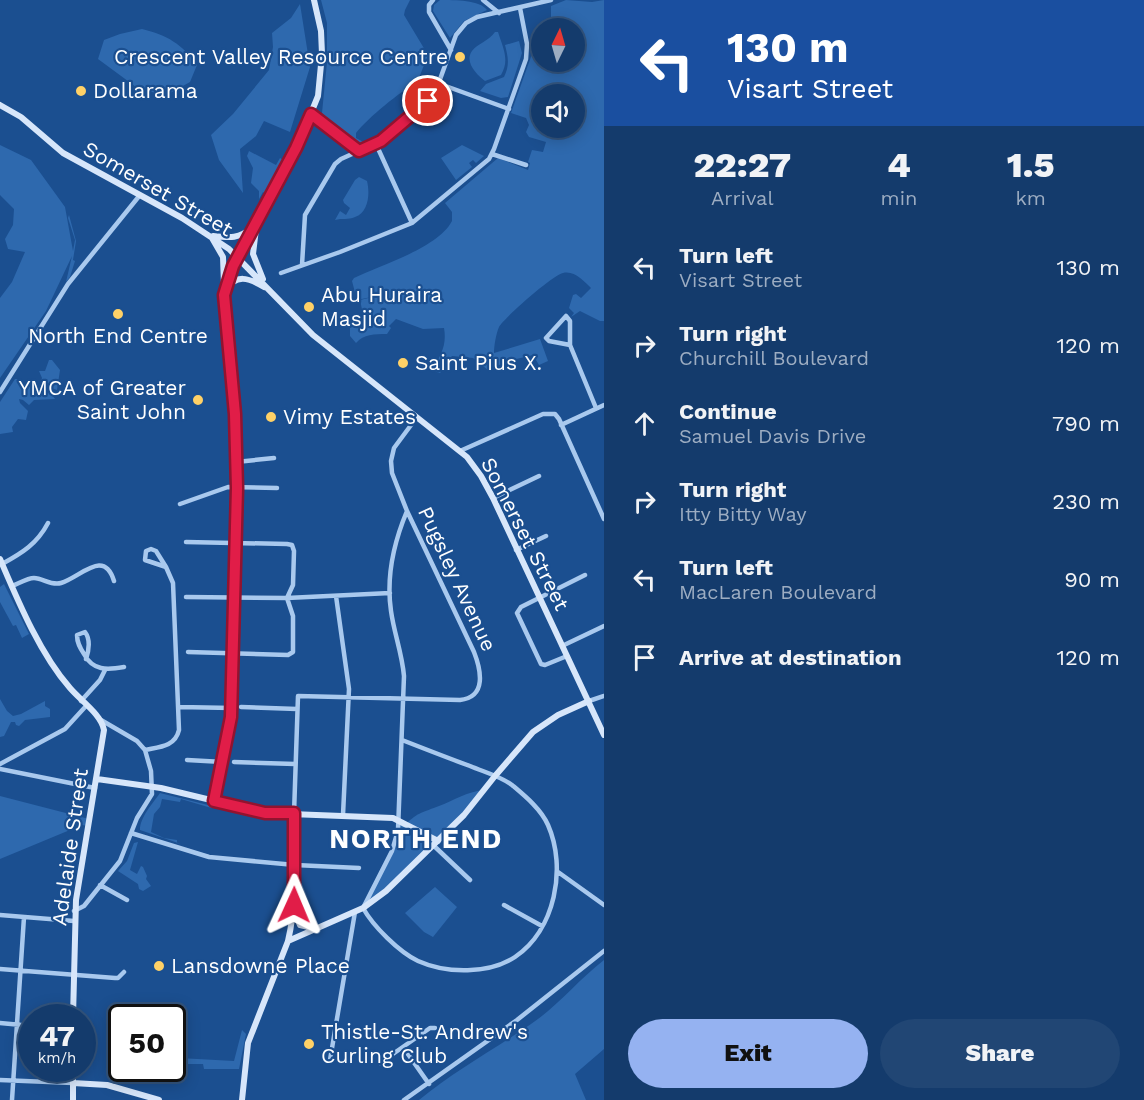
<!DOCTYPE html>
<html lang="en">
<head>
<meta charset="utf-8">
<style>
  body { margin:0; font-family:"Work Sans",sans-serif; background:#214674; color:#f1f3f6; height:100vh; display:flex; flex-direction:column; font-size:22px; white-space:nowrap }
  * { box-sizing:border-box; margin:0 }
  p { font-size:20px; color:#9dadc2 }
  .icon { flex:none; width:33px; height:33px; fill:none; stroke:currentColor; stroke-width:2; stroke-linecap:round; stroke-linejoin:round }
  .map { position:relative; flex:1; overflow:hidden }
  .panel { display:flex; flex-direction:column; background:#143b6c; width:540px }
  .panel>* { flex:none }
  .top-card { background:#1a4fa0; color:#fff; overflow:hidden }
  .needle { width:39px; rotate:5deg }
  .buttons { position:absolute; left:531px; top:18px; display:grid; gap:12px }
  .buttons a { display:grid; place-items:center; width:54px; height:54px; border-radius:50%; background:#143b6c; box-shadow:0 3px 15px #0003,0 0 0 2px #33557f; font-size:30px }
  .speed { position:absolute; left:18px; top:1004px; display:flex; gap:12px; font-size:30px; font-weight:700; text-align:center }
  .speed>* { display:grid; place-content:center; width:78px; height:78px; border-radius:50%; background:#143b6c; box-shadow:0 3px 15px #0003,0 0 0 2px #33557f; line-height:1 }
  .speed small { font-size:15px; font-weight:400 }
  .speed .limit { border:3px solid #111; border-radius:9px; background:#fff; color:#111 }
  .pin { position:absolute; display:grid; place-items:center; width:51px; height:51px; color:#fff; margin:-26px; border:3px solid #fff; border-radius:50%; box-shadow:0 2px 6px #0007 }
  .me { position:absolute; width:66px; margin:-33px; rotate:1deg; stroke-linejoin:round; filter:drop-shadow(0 0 4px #0008) }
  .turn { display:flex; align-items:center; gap:21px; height:126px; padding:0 24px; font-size:27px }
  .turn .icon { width:78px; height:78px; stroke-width:2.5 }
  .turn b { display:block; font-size:42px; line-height:51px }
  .eta { display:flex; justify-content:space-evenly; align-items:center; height:102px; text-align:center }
  .eta b { font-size:36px; font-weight:800; line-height:42px }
  .action { display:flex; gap:12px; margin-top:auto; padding:12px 24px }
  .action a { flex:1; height:69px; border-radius:36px; background:#95b2f1; color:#111; font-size:24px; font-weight:800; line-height:69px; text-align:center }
  .action a+a { background:#214674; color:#f1f3f6 }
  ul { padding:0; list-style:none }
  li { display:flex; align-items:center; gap:18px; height:78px; padding:0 24px }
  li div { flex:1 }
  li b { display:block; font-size:22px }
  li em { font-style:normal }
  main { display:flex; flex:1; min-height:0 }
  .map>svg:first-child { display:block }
  .green { fill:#2e69ae; fill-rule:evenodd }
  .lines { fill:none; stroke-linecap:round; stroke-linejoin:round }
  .street { stroke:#a9c9ee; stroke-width:4.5 }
  .secondary { stroke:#d7e6fa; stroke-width:6 }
  .route-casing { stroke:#92132f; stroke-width:15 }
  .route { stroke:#e11d48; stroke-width:10 }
  .poi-dot { fill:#ffd167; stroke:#1b4f90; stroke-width:2 }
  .labels { text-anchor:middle; stroke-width:4.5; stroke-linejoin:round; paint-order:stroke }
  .poi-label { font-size:21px; fill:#fff; stroke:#1b4f90; text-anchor:start }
  .street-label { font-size:21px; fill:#fff; stroke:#1b4f90 }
  .district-label { font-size:27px; font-weight:bold; letter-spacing:1.5px; fill:#fff; stroke:#1b4f90 }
</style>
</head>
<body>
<main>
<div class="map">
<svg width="604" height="1100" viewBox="0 0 604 1100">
  <rect width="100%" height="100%" fill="#1b4f90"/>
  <path class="green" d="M321 0H410L405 10 404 15 428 55 417 83C400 91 368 118 356 133V138L365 143 357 144 353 142 327 122 322 113 327 62V23Z
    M440 0C455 0 480 0 487 10L464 21 450 38 433 11 434 5Z
    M566 0 592 2 604 0V321H600L580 311 571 317 574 313 569 308 573 295 576 294 581 298 591 288C584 281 574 270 563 273 554 274 504 318 499 327 496 334 494 346 494 353L540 339 548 361 539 365 533 355 508 361 488 370 473 358 452 356 440 373 431 370C441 356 447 345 444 328L423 329 396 319 389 326 391 328 387 334C374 334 364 334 356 343L350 336V325L386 316 385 314 364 319 360 300 381 295 357 300 352 281 354 278C381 265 438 248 452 221V212L445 203 498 158 528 170 530 163 528 162 532 150 543 152 546 142 529 137 526 132 529 125 526 118 511 113 533 51 541 48 542 62H574V28H547L551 22V6ZM542 94H574V128H542Z
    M300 4 310 67 290 132 264 121 256 136 240 149 243 193 219 160 211 135 233 114 269 70 273 47 272 33 291 18Z
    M142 29C167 35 182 44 197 65L190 82 165 96 136 87 98 59 104 40 120 34Z
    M495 32H498C503 48 510 60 501 75L485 81C477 75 464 62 472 51 477 44 489 41 495 32Z
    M519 41 522 53 508 97 501 98 480 91 486 84 504 77C510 65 508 57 505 45Z
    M0 145 31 160 65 207 73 251 75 240 68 218 69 215 76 241 73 260 75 261 70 277 66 282 72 256 46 311 0 378V298L12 282 25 252 8 249 5 239 13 225 14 209 0 195Z
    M462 145 484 156 476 163 473 160 469 163 472 167 456 180 441 158Z
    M249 151 276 165 280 158 283 160 266 194 263 192 259 199V191L251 183 253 168 247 156Z
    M359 177 367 181C370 193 369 212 355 217 348 220 342 218 335 220L340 211 346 215 350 208 344 203 343 200 355 180Z
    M49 360H52L60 370 57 390 40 384 42 378 39 371H45Z
    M15 379H18L34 389 51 393 55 399 34 400 29 405 23 400 19 399 20 403 28 411 26 420 18 419 12 427 13 432 0 434V402Z
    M4 584 29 634 22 638 16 625 13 626 0 602V587Z
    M0 699 7 711 13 716 21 714 45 701V706L50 709V717L25 720 19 726 16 725 15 722H11L4 736 0 737Z
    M484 790 455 824 363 908 392 851 398 819 406 824C418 812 424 812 439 806 455 800 466 792 484 790Z
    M160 793 212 806V808L208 807 181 799 180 802 162 799 160 807 154 814 151 832 164 838 177 840V843L181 844 140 830C140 817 153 803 160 793Z
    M0 796 89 819 88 826 82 825 0 859Z
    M138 842 130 870 137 874 141 866 143 867 147 876 146 879 151 886 143 891 139 889 138 884 118 871 127 861 134 843Z
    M435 887 457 907 433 937 424 932 405 913Z
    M604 960V1049L575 1074 586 1100H419C454 1071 493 1050 531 1024 558 1006 578 980 604 960Z
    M242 1030 246 1034 239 1069H204L203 1064H179V1058L234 1061Z"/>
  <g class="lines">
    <path class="street" d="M433 0 429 5V12L451 50
      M483 0 499 13
      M440 84 509 109
      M311 114 359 151
      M376 144 412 223
      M492 154 526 165
      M302 265 305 215 335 164 341 159 381 141 434 96 456 35 466 23 477 17 551 0
      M281 273 340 252 412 223 489 159 494 149 526 59 527 44 520 8
      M570 345 549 341 546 338 566 316 570 321V345L596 408
      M0 392 68 284 140 195
      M561 425 604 405
      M460 451 543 414H555L559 419 604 519
      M236 462 274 458
      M493 498 539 476
      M180 504 228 487 277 488
      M186 542 287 544 292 545 294 551 293 585 287 598 293 616V652L288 655 188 652
      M516 550 546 536
      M2 564C22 553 37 544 48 523
      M12 586C18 584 27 578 34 578 43 578 51 586 61 583 81 577 104 548 114 581
      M336 596 349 689 343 815
      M186 597 287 598 390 593
      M562 646 604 626
      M567 656 545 665 541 664 517 613 521 607 585 575
      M86 659C89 650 91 640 85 632L77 635C77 643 80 648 84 654 93 671 107 670 124 667
      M81 701 100 680 105 670
      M589 701 604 696
      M179 707 232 708
      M241 707 297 709
      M402 740C425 749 448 758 470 766 484 772 500 776 512 785 525 796 541 809 548 825 567 868 555 930 515 957 489 974 447 974 418 961 399 952 373 926 363 908L392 851 398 830 404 676C402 653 394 633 391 611 386 577 394 542 407 511
      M145 750C159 747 175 747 179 730L173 583 166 567 145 560 146 551 151 549 156 551 166 567
      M187 760 223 762
      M234 762 295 764
      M0 764 65 729 86 706
      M0 769 95 788
      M294 814 298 696 460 700C487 697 481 670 474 652L407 511 392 473 391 461 394 448 417 417
      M131 833 209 857 295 865 359 868
      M433 845 470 880
      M558 872 604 905
      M100 885 127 900
      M504 905 542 926
      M74 911 84 906 120 861 137 818 152 794 151 771 145 750 137 741 101 720
      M0 915 74 921
      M0 969 115 978H118L124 972
      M0 1023 32 1026
      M403 1047 429 1084
      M330 1060 355 912
      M380 1063 430 1028H435
      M0 1080 73 1083
      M12 1100 24 917
      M404 1100 517 1020 604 951"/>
    <path class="secondary" d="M0 105 21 117 63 153 182 218 229 249 313 335 467 457 481 476 493 498 604 735
      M256 229 253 254 263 279
      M213 236C230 238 239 239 253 227
      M212 238 223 257 224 285
      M225 291C236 273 249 278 264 287
      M0 559C18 601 40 654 70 688 81 701 101 714 104 730L76 900 73 1017
      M97 779 161 788 265 813 393 818 438 841
      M214 801 231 717 237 488 235 412 224 295 232 268 300 140 318 96 322 54 321 31 314 0
      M294 911 300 925 313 928
      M288 941 363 908 386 891 464 815 495 776 533 732 558 715 589 701
      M73 1083 107 1085 159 1100
      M73 1100V1068
      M242 1100 248 1043 288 941C298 899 294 856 294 814"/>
  </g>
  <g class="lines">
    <defs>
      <path id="route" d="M294 905V813H265L214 801 231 717 237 488 235 414 224 295 233 266 296 148 311 114 359 151 381 141 428 101"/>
    </defs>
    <use href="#route" class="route-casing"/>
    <use href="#route" class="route"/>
  </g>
  <g class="poi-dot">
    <circle cx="460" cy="57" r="6"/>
    <circle cx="81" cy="91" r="6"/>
    <circle cx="309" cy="307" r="6"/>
    <circle cx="118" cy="314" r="6"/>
    <circle cx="403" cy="363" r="6"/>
    <circle cx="198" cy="400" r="6"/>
    <circle cx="271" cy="417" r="6"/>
    <circle cx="159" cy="966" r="6"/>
    <circle cx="309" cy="1044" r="6"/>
  </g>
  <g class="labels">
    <g class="poi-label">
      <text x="448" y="64" text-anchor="end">Crescent Valley Resource Centre</text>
      <text x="93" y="98">Dollarama</text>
      <text x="321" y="302">Abu Huraira<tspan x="321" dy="24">Masjid</tspan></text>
      <text x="118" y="343" text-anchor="middle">North End Centre</text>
      <text x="415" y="370">Saint Pius X.</text>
      <text x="186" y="395" text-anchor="end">YMCA of Greater<tspan x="186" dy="24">Saint John</tspan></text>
      <text x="283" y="424">Vimy Estates</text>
      <text x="171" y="973">Lansdowne Place</text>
      <text x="321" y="1039">Thistle-St. Andrew's<tspan x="321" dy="24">Curling Club</tspan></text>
    </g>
    <g class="street-label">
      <text transform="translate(158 189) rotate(30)" y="7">Somerset Street</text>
      <text transform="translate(525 534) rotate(63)" y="7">Somerset Street</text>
      <text transform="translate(457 579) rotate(65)" y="7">Pugsley Avenue</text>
      <text transform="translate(70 847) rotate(-82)" y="7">Adelaide Street</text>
    </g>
    <g class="district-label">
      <text x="416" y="848">NORTH END</text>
    </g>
  </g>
</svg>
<div class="buttons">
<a><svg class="needle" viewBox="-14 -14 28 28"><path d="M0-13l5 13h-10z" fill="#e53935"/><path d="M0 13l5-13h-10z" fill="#9dadc2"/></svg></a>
<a><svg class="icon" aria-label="sound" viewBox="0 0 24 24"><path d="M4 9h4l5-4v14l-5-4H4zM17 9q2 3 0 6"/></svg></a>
</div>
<div class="speed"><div>47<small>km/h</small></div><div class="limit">50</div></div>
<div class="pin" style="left:428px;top:101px;background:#d93025"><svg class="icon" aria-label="arrive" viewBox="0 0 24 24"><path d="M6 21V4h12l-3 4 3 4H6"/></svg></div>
<svg class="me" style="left:294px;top:905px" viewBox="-20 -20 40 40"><path d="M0-17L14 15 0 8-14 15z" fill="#e11d48" stroke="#fff" stroke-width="4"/></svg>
</div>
<section class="panel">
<div class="top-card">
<div class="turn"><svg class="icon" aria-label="left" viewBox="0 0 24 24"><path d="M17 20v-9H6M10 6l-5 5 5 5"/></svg><div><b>130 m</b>Visart Street</div></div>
</div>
<div class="eta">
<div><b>22:27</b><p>Arrival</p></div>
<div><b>4</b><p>min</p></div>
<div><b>1.5</b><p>km</p></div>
</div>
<ul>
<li><svg class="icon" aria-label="left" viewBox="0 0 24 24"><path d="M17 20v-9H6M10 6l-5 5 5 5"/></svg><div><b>Turn left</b><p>Visart Street</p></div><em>130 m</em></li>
<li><svg class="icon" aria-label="right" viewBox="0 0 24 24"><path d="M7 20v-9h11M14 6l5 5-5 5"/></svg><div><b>Turn right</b><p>Churchill Boulevard</p></div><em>120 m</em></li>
<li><svg class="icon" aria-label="ahead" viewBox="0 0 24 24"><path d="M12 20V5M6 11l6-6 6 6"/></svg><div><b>Continue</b><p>Samuel Davis Drive</p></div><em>790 m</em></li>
<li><svg class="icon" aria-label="right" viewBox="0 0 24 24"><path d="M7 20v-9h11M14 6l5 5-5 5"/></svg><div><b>Turn right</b><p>Itty Bitty Way</p></div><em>230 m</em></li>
<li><svg class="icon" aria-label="left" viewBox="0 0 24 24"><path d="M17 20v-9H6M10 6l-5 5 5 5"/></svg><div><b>Turn left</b><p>MacLaren Boulevard</p></div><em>90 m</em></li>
<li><svg class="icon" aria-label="arrive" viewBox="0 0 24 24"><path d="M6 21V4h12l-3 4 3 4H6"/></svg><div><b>Arrive at destination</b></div><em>120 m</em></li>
</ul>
<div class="action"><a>Exit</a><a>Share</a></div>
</section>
</main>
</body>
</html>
